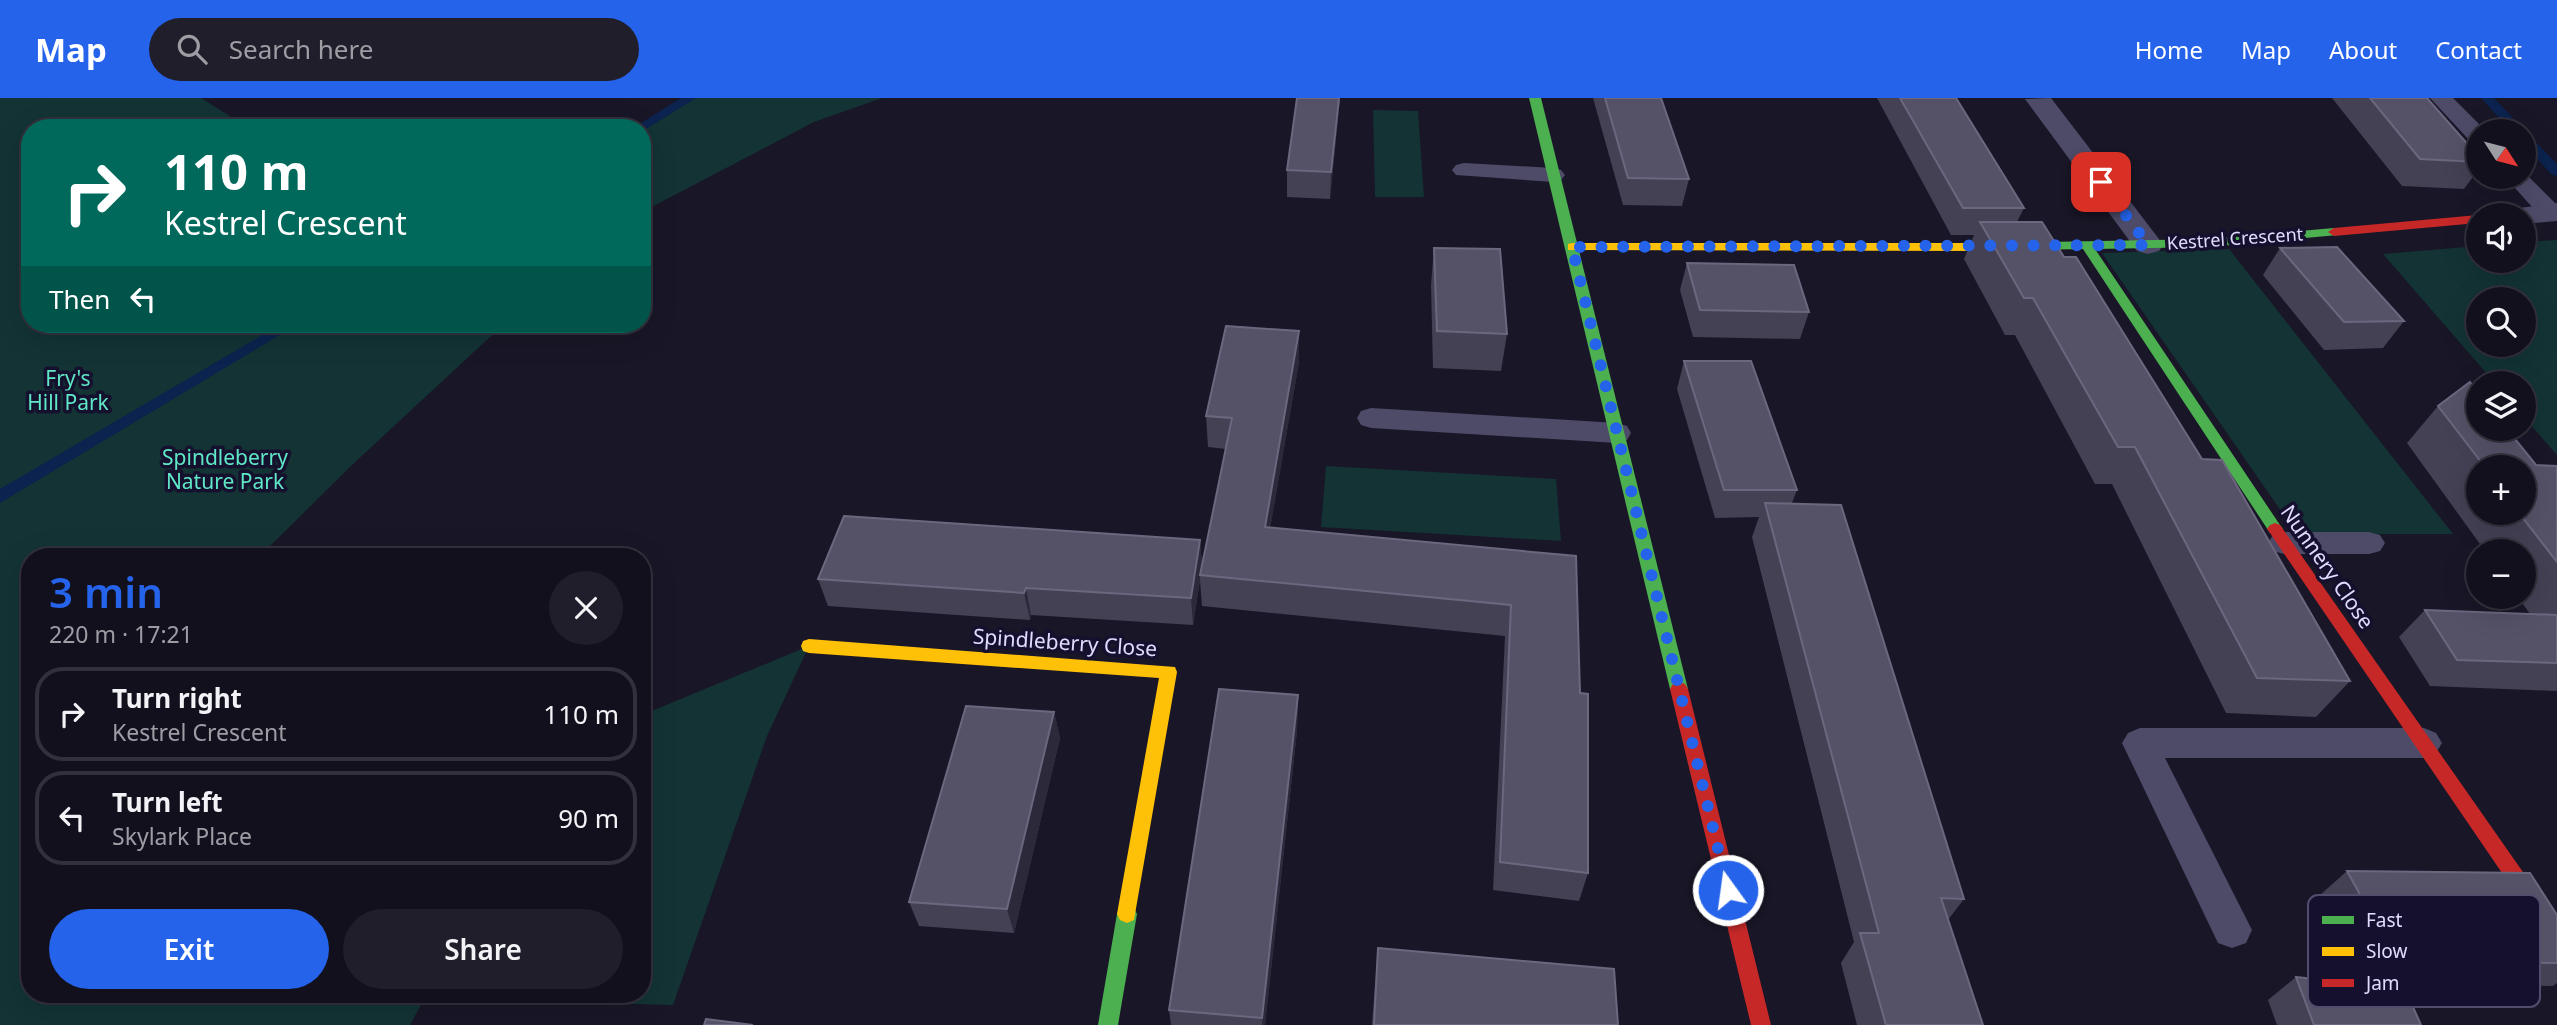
<!DOCTYPE html>
<html lang="en">
<head>
<meta charset="utf-8">
<style>
  body { margin:0; font-family:"Noto Sans",sans-serif; background:#201e2a; color:#f1f3f6; height:100vh; display:flex; flex-direction:column; font-size:26px; white-space:nowrap }
  * { box-sizing:border-box; margin:0 }
  p { font-size:23px; color:#9d9da4 }
  .icon { flex:none; width:38px; height:38px; fill:none; stroke:currentColor; stroke-width:2; stroke-linecap:round; stroke-linejoin:round }
  .map { position:relative; flex:1; overflow:hidden }
  .panel { position:absolute; left:21px; top:450px; width:630px; height:455px; display:flex; flex-direction:column; background:#13101d; border-radius:28px; box-shadow:0 7px 28px #0002,0 0 0 2px #32303b }
  .panel>* { flex:none }
  .top-card { position:absolute; left:21px; top:21px; width:630px; height:214px; border-radius:28px; box-shadow:0 7px 28px #0002,0 0 0 2px #32303b; background:#00695c; color:#fff; overflow:hidden }
  .needle { width:46px; rotate:126deg }
  .buttons { position:absolute; left:2466px; top:21px; display:grid; gap:14px }
  .buttons a { display:grid; place-items:center; width:70px; height:70px; border-radius:50%; background:#13101d; box-shadow:0 7px 28px #0002,0 0 0 2px #32303b; font-size:35px }
  .pin { position:absolute; display:grid; place-items:center; width:60px; height:60px; color:#fff; margin:-30px; border-radius:14px; box-shadow:0 4px 10px #0006 }
  .me { position:absolute; width:77px; margin:-38px; rotate:346deg; stroke-linejoin:round; filter:drop-shadow(0 0 5px #0008) }
  .turn { display:flex; align-items:center; gap:24px; height:147px; padding:0 28px; font-size:32px }
  .turn .icon { width:91px; height:91px; stroke-width:2.5 }
  .turn b { display:block; font-size:49px; line-height:60px }
  .then { display:flex; align-items:center; height:66px; padding:0 28px; background:#0003; gap:14px; font-size:26px }
  .round { display:grid; place-items:center; flex:none; width:74px; height:74px; border-radius:37px; background:#201e2a }
  .overview { display:flex; align-items:center; justify-content:space-between; height:119px; padding:0 28px }
  h1 { font-size:42px; font-weight:600; line-height:52px; color:#2563eb }
  .cta { display:flex; gap:14px; margin-top:auto; padding:14px 28px }
  .cta a { flex:1; height:80px; border-radius:42px; background:#2563eb; color:#fff; font-size:28px; font-weight:600; line-height:80px; text-align:center }
  .cta a+a { background:#201e2a; color:#f1f3f6 }
  ul { padding:0; list-style:none }
  li { display:flex; align-items:center; gap:21px; height:94px; margin:0 14px 10px; padding:0 14px; border:4px solid #32303b; border-radius:28px }
  li div { flex:1 }
  li b { display:block; font-size:26px }
  li em { font-style:normal }
  header { display:flex; align-items:center; gap:42px; box-sizing:border-box; height:98px; padding:0 35px; background:#2563eb; color:#fff }
  header strong { font-size:33px }
  nav { display:flex; gap:38px; margin-inline-start:auto; font-size:24px }
  .search { width:490px; height:63px; background:#201e2a; display:flex; align-items:center; gap:18px; box-sizing:border-box; padding:0 24px; border-radius:38px; color:#9d9da4; font-size:26px }
  .map>svg:first-child { display:block }
  .green { fill:#133335; fill-rule:evenodd }
  .lines { fill:none; stroke-linecap:round; stroke-linejoin:round }
  .stream { fill:#0b234e; fill-rule:evenodd }
  .lane { fill:#4d4b68; fill-rule:evenodd }
  .street { fill:#4d4b68; fill-rule:evenodd }
  .fast { fill:#4caf50; fill-rule:evenodd }
  .slow { fill:#ffc107; fill-rule:evenodd }
  .jam { fill:#c62828; fill-rule:evenodd }
  .wall { fill:#454155; fill-rule:evenodd }
  .shaded-wall { fill:#2c293b }
  .building { fill:#555167; stroke:#6b677f; stroke-width:2 }
  .route { stroke:#2563eb; stroke-width:12; stroke-dasharray:0 21.6 }
  .labels { text-anchor:middle; stroke-width:7; stroke-linejoin:round; paint-order:stroke }
  .far-street-label { font-size:18px; fill:#e0dcff; stroke:#15102d }
  .park-label { font-size:21px; fill:#5fe8c7; stroke:#15102d }
  .street-label { font-size:21px; fill:#e0dcff; stroke:#15102d }
  .key { fill:#15102d; stroke:#524d6c; stroke-width:2 }
  .key-label { font-size:19px; fill:#e0dcff }
</style>
</head>
<body>
<header>
<strong>Map</strong>
<div class="search"><svg class="icon" aria-label="search" viewBox="0 0 24 24"><circle cx="10" cy="10" r="6"/><path d="M15 15l6 6"/></svg>Search here</div>
<nav><a>Home</a><a>Map</a><a>About</a><a>Contact</a></nav>
</header>
<div class="map">
<svg width="2557" height="927" viewBox="0 0 2557 927">
  <rect width="100%" height="100%" fill="#191627"/>
  <path class="green" d="M0 0H201L249 30H30V226H504L352 367 260 458H30V896H642V617L809 548 767 638 673 907 424 901 410 927H0Z
    M690 0H882L814 24 642 114V30H639Z
    M1373 12 1418 13 1424 99H1375Z
    M2557 142V357L2524 319V285H2495L2383 156 2478 148V163H2524V144ZM2478 201H2524V247H2478Z
    M2229 151 2453 436H2297L2102 155Z
    M1326 368 1556 381 1561 443 1321 429Z"/>
  <g class="lines">
    <path class="stream" d="M681 0H696L643 33 642 30H633Z
      M2481 0H2494L2522 30 2524 33V34L2511 33Z
      M2524 35 2528 36 2557 66V78L2552 77 2524 46Z
      M281 226H298L0 405V391Z"/>
    <path class="lane" d="M2430 0H2453L2486 33H2478V45L2470 43Z
      M1464 65 1553 70 1561 72 1565 77 1561 82 1553 84 1456 77 1452 72 1456 67Z
      M2524 74 2557 107V121L2542 120 2505 79H2524Z
      M1371 310 1617 325 1627 328 1631 335 1627 342 1617 345 1371 330 1361 327 1357 320 1361 313Z
      M2284 434H2369L2380 437 2385 445 2380 453 2369 456H2284L2273 453 2268 445 2273 437Z
      M2140 630H2424L2436 635 2442 645 2436 655 2424 660H2165L2252 832 2246 845 2232 850 2218 845 2122 645 2128 635Z"/>
    <path class="street" d="M2051 0 2159 141 2163 147 2159 153 2148 156 2137 153 2025 1Z
      M2557 105V123L2524 126V117H2508L2512 111Z"/>
    <path class="fast" d="M1529 0H1541L1688 591 1685 596 1679 598 1673 596 1670 591Z
      M2334 130 2338 131V137L2209 149 2095 151 2280 427 2283 431 2280 435H2270L2083 151 1984 153 1978 149 1984 145 2209 141Z
      M1127 807 1134 810 1137 816 1118 927H1098L1117 816 1120 810Z"/>
    <path class="slow" d="M1572 145H1984L1990 149 1984 153 1568 152V146Z
      M809 541 1175 569 1177 574 1134 822 1127 825 1120 822 1117 816 1159 580 809 555 803 553 801 548 803 543Z"/>
    <path class="jam" d="M2478 117V125L2334 138 2328 134 2334 130Z
      M2275 425 2280 427 2544 804 2547 810 2544 816 2537 819 2530 816 2270 435 2267 431 2270 427Z
      M1679 584 1685 586 1688 591 1771 927H1751L1670 591 1673 586Z"/>
  </g>
  <path class="wall" d="M1340 0 1330 101 1287 99V72Z
    M1593 0H1661L1689 81 1682 108 1623 107Z
    M1877 0H1956L2024 110 2017 124 2064 159 2202 361 2350 583 2316 619 2226 615 2112 386H2095L2015 237H2005L1964 161 1974 137H1951Z
    M2332 0H2427L2478 58V72L2464 91 2402 88Z
    M1434 150 1507 236 1501 273 1433 270 1431 187Z
    M2280 150 2404 223 2383 250 2324 252 2263 177Z
    M1687 165 1809 214 1800 241 1693 239 1680 192Z
    M1299 233V264L1270 430 1576 458 1580 595 1588 775 1579 803 1493 792 1505 538 1202 508 1200 482 1193 527 1031 517 1030 522 828 508 818 481 1200 442 1202 467 1226 351 1208 349 1206 318Z
    M1684 263 1797 392 1792 405 1964 801 1948 822 1983 927H1857L1841 865 1854 844 1752 439 1759 419 1715 420 1677 291Z
    M2438 308 2536 367 2557 368V593L2430 588 2399 539 2425 512 2530 516 2518 499H2524V453H2485L2407 345ZM2478 369H2524V415H2478Z
    M1298 597 1297 633 1265 927H1171L1169 912Z
    M1054 614 1060 640 1014 835 919 828 909 804Z
    M2347 773 2557 817V885L2553 888 2366 886 2319 798Z
    M1378 850 1618 927H1372L1376 873Z
    M2296 879 2421 927H2277L2268 902Z"/>
  <path class="shaded-wall" d="M1339 0H1340L1330 101 1331 74Z
    M1299 233V264L1265 461V429Z
    M1200 442 1202 469 1200 477V482L1193 527 1191 500Z
    M1026 490 1031 517 1030 522 1024 495Z
    M1298 597 1297 633 1265 927H1262Z
    M1054 614 1060 640 1014 835 1007 811Z"/>
  <path class="building" d="M1297 0H1339L1331 74 1287 72Z
    M1605 0H1661L1689 81 1628 80Z
    M1900 0H1956L2024 110H1963Z
    M2370 0H2427L2478 58V64L2420 61Z
    M1980 124H2042L2064 159H2076L2202 361 2222 362 2350 583 2257 580 2135 349H2118L2033 200H2024Z
    M2337 149 2404 223 2344 224 2280 150Z
    M1434 150 1500 151 1507 236 1437 233Z
    M1687 165 1794 167 1809 214 1700 212Z
    M1226 228 1299 233 1265 429 1576 458 1580 595 1588 596V775L1500 764 1511 507 1200 477 1232 320 1206 318Z
    M1684 263H1751L1797 392H1724Z
    M2470 284 2478 294V331H2507L2536 367 2557 368V464L2519 415H2524V369H2485L2438 308Z
    M1765 405 1841 407 1964 801 1941 800 1983 927H1886L1860 835H1879Z
    M844 418 1200 442 1191 500 1026 490 1024 495 818 481Z
    M2425 512 2557 517V565L2457 562Z
    M1219 591 1298 597 1262 920 1169 912Z
    M966 608 1054 614 1007 811 909 804Z
    M2347 773 2530 775 2557 817V865L2397 863Z
    M1378 850 1614 871 1618 927H1374Z
    M2296 879 2405 891 2421 927H2314Z
    M706 921 753 927H704Z"/>
  <g class="lines">
    <path class="route" d="M1728 792 1572 149 2148 147 2101 84"/>
  </g>
  <g class="labels">
    <g class="far-street-label">
      <text transform="translate(2235 141) rotate(-4)" y="6">Kestrel Crescent</text>
    </g>
    <g class="park-label">
      <text x="68" y="288">Fry's<tspan x="68" dy="24">Hill Park</tspan></text>
      <text x="225" y="367">Spindleberry<tspan x="225" dy="24">Nature Park</tspan></text>
    </g>
    <g class="street-label">
      <text transform="translate(2327 469) rotate(55)" y="7">Nunnery Close</text>
      <text transform="translate(1065 545) rotate(4)" y="7">Spindleberry Close</text>
    </g>
  </g>
  <rect x="2308" y="797" width="232" height="112" rx="10" class="key"/>
  <rect x="2322" y="818" width="32" height="8" fill="#4caf50"/>
  <rect x="2322" y="849" width="32" height="9" fill="#ffc107"/>
  <rect x="2322" y="881" width="32" height="8" fill="#c62828"/>
  <g class="key-label">
    <text x="2366" y="829">Fast</text>
    <text x="2366" y="860">Slow</text>
    <text x="2366" y="892">Jam</text>
  </g>
</svg>
<div class="buttons">
<a><svg class="needle" viewBox="-14 -14 28 28"><path d="M0-13l5 13h-10z" fill="#e53935"/><path d="M0 13l5-13h-10z" fill="#9d9da4"/></svg></a>
<a><svg class="icon" aria-label="sound" viewBox="0 0 24 24"><path d="M4 9h4l5-4v14l-5-4H4zM17 9q2 3 0 6"/></svg></a>
<a><svg class="icon" aria-label="search" viewBox="0 0 24 24"><circle cx="10" cy="10" r="6"/><path d="M15 15l6 6"/></svg></a>
<a><svg class="icon" aria-label="layers" viewBox="0 0 24 24"><path d="M12 4l9 5-9 5-9-5zM3 14l9 5 9-5"/></svg></a>
<a>+</a>
<a>−</a>
</div>
<div class="pin" style="left:2101px;top:84px;background:#d93025"><svg class="icon" aria-label="arrive" viewBox="0 0 24 24"><path d="M6 21V4h12l-3 4 3 4H6"/></svg></div>
<svg class="me" style="left:1728px;top:792px" viewBox="-20 -20 40 40"><circle r="17" fill="#2563eb" stroke="#fff" stroke-width="3"/><path d="M0-11L8 9 0 5-8 9z" fill="#fff"/></svg>
<div class="top-card">
<div class="turn"><svg class="icon" aria-label="right" viewBox="0 0 24 24"><path d="M7 20v-9h11M14 6l5 5-5 5"/></svg><div><b>110 m</b>Kestrel Crescent</div></div>
<div class="then">Then<svg class="icon" aria-label="left" viewBox="0 0 24 24"><path d="M17 20v-9H6M10 6l-5 5 5 5"/></svg></div>
</div>
<section class="panel">
<div class="overview"><div><h1>3 min</h1><p>220 m · 17:21</p></div><a class="round"><svg class="icon" aria-label="close" viewBox="0 0 24 24"><path d="M6 6l12 12M18 6L6 18"/></svg></a></div>
<ul>
<li><svg class="icon" aria-label="right" viewBox="0 0 24 24"><path d="M7 20v-9h11M14 6l5 5-5 5"/></svg><div><b>Turn right</b><p>Kestrel Crescent</p></div><em>110 m</em></li>
<li><svg class="icon" aria-label="left" viewBox="0 0 24 24"><path d="M17 20v-9H6M10 6l-5 5 5 5"/></svg><div><b>Turn left</b><p>Skylark Place</p></div><em>90 m</em></li>
</ul>
<div class="cta"><a>Exit</a><a>Share</a></div>
</section>
</div>
</body>
</html>
